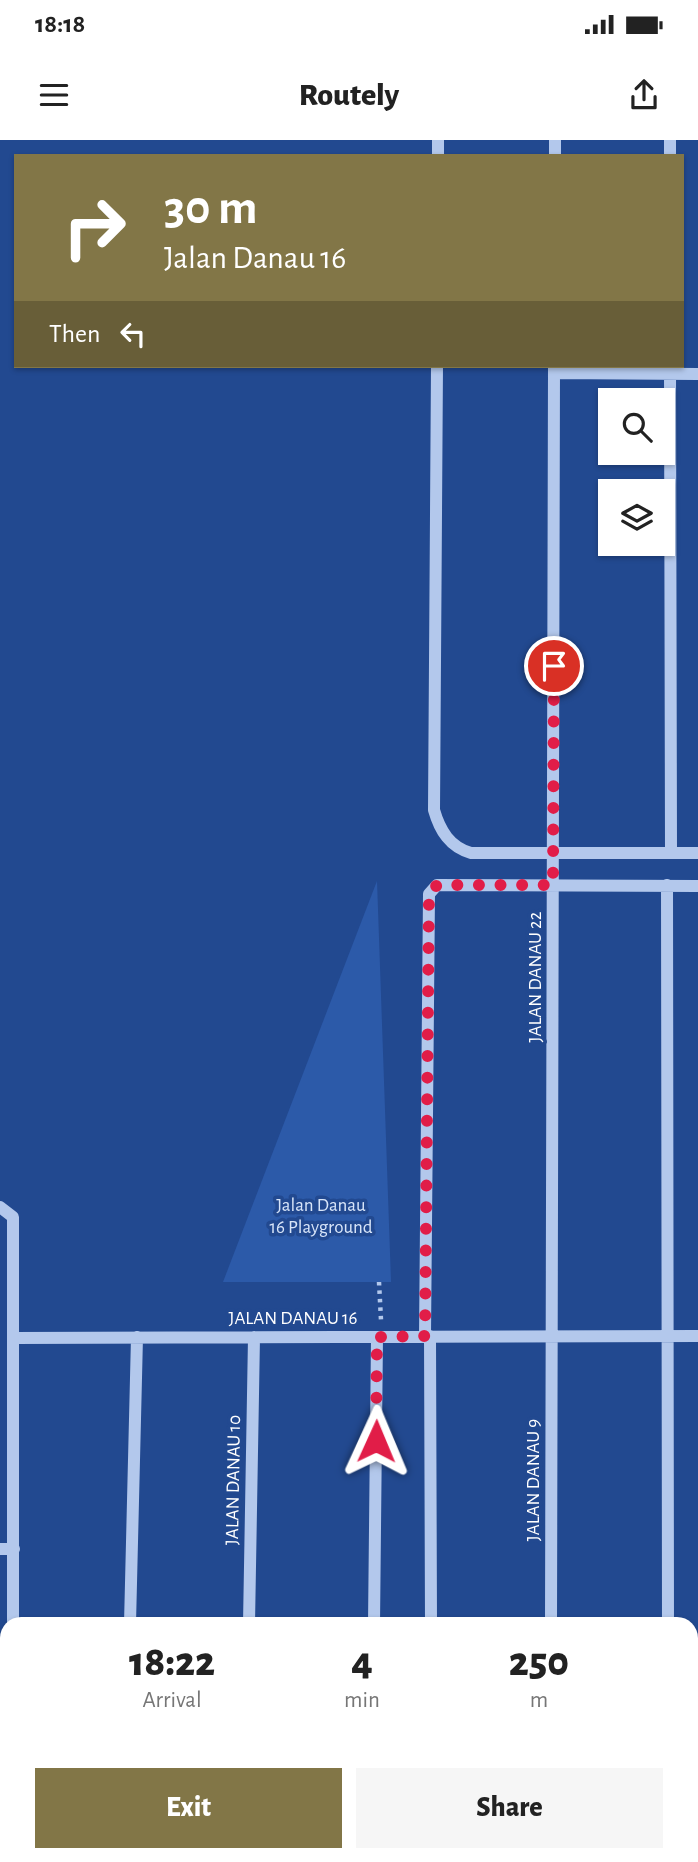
<!DOCTYPE html>
<html lang="en">
<head>
<meta charset="utf-8">
<style>
  body { margin:0; font-family:"Alegreya Sans",sans-serif; background:#f6f6f6; color:#222; height:100vh; display:flex; flex-direction:column; font-size:26px; white-space:nowrap }
  * { box-sizing:border-box; margin:0 }
  p { font-size:23px; color:#767676 }
  .icon { flex:none; width:38px; height:38px; fill:none; stroke:currentColor; stroke-width:2; stroke-linecap:round; stroke-linejoin:round }
  .map { position:relative; flex:1; overflow:hidden }
  .panel { position:absolute; left:0px; top:1477px; width:698px; height:245px; display:flex; flex-direction:column; background:#fff; border-radius:21px 21px 0 0; box-shadow:0 2px 5px #0004 }
  .panel>* { flex:none }
  .hud { position:absolute; left:14px; top:14px; width:670px; height:214px; border-radius:0px; box-shadow:0 2px 5px #0004; background:#827647; color:#fff; overflow:hidden }
  .controls { position:absolute; left:598px; top:248px; display:grid; gap:14px }
  .controls a { display:grid; place-items:center; width:77px; height:77px; border-radius:0px; background:#fff; box-shadow:0 2px 5px #0004; font-size:35px }
  .pin { position:absolute; display:grid; place-items:center; width:60px; height:60px; color:#fff; margin:-30px; border:4px solid #fff; border-radius:50%; box-shadow:0 2px 7px #0007 }
  .me { position:absolute; width:77px; margin:-38px; rotate:1deg; stroke-linejoin:round; filter:drop-shadow(0 0 5px #0008) }
  .turn { display:flex; align-items:center; gap:24px; height:147px; padding:0 35px; font-size:32px }
  .turn .icon { width:91px; height:91px; stroke-width:2.5 }
  .turn b { display:block; font-size:49px; line-height:60px }
  .then { display:flex; align-items:center; height:66px; padding:0 35px; background:#0003; gap:14px; font-size:26px }
  .eta { display:flex; justify-content:space-evenly; align-items:center; height:119px; text-align:center }
  .eta b { font-size:42px; font-weight:800; line-height:49px }
  .button { display:flex; gap:14px; margin-top:auto; padding:14px 35px }
  .button a { flex:1; height:80px; border-radius:0px; background:#827647; color:#fff; font-size:28px; font-weight:800; line-height:80px; text-align:center }
  .button a+a { background:#f6f6f6; color:#222 }
  .status { display:flex; justify-content:space-between; align-items:center; height:49px; padding:0 35px; background:#fff; direction:ltr }
  .status svg { height:19px; fill:currentColor }
  header { display:flex; justify-content:space-between; align-items:center; height:91px; padding:0 35px; background:#fff; font-size:32px; font-weight:800 }
  .map>svg:first-child { display:block }
  .green { fill:#2c5aa9 }
  .lines { fill:none; stroke-linecap:round; stroke-linejoin:round }
  .path { stroke:#b3c8ec; stroke-width:4.5; stroke-dasharray:3.5 5; stroke-linecap:butt }
  .minor { stroke:#b3c8ec; stroke-width:12 }
  .route { stroke:#e11d48; stroke-width:12; stroke-dasharray:0 21.6 }
  .labels { text-anchor:middle; stroke-width:7; stroke-linejoin:round; paint-order:stroke }
  .street-label { font-size:19px; fill:#fff; stroke:#224990 }
  .park-label { font-size:19px; fill:#d8e5f9; stroke:#224990 }
</style>
</head>
<body>
<div class="status"><b>18:18</b><svg viewBox="0 0 49 12"><path d="M0 12V9h3v3zM5 12V6h3v6zM10 12V3h3v9zM15 12V0h3v12zM26 1h20v11H26zM47 4h2v5h-2z"/></svg></div>
<header><svg class="icon" aria-label="menu" viewBox="0 0 24 24"><path d="M4 6h16M4 12h16M4 18h16"/></svg>Routely<svg class="icon" aria-label="share" viewBox="0 0 24 24"><path d="M12 15V3M7 8l5-5 5 5M5 13v7h14v-7"/></svg></header>
<div class="map">
<svg width="698" height="1722" viewBox="0 0 698 1722">
  <rect width="100%" height="100%" fill="#224990"/>
  <path class="green" d="M377 741 391 1142H223Z"/>
  <g class="lines">
    <path class="path" d="M379 1142 381 1180"/>
    <path class="minor" d="M438 16V0
      M555 16V0
      M670 16V0
      M437 226 434 670C440 691 450 707 471 713H698
      M670 226 671 713
      M554 233 698 234
      M667 745 668 1484
      M0 1067 13 1077V1484
      M425 1196 429 754 437 745 698 746
      M430 1196 431 1484
      M14 1198 698 1196
      M0 1409H14
      M130 1484 137 1197
      M249 1484 254 1197
      M374 1484 377 1197
      M551 1484 554 226
      M0 1710H7
      M124 1715V1722
      M669 1715V1722
      M247 1722V1715
      M371 1722V1715
      M426 1722V1715
      M550 1722V1715"/>
  </g>
  <g class="lines">
    <path class="route" d="M376 1301 377 1197 425 1196 429 754 437 745H553L554 526"/>
  </g>
  <g class="labels">
    <g class="street-label">
      <text transform="translate(534 837) rotate(-90)" y="7">JALAN DANAU 22</text>
      <text x="293" y="1184">JALAN DANAU 16</text>
      <text transform="translate(232 1340) rotate(-89)" y="7">JALAN DANAU 10</text>
      <text transform="translate(532 1340) rotate(-90)" y="7">JALAN DANAU 9</text>
    </g>
    <g class="park-label">
      <text x="321" y="1071">Jalan Danau<tspan x="321" dy="22">16 Playground</tspan></text>
    </g>
  </g>
</svg>
<div class="controls">
<a><svg class="icon" aria-label="search" viewBox="0 0 24 24"><circle cx="10" cy="10" r="6"/><path d="M15 15l6 6"/></svg></a>
<a><svg class="icon" aria-label="layers" viewBox="0 0 24 24"><path d="M12 4l9 5-9 5-9-5zM3 14l9 5 9-5"/></svg></a>
</div>
<div class="pin" style="left:554px;top:526px;background:#d93025"><svg class="icon" aria-label="arrive" viewBox="0 0 24 24"><path d="M6 21V4h12l-3 4 3 4H6"/></svg></div>
<svg class="me" style="left:376px;top:1301px" viewBox="-20 -20 40 40"><path d="M0-17L14 15 0 8-14 15z" fill="#e11d48" stroke="#fff" stroke-width="4"/></svg>
<div class="hud">
<div class="turn"><svg class="icon" aria-label="right" viewBox="0 0 24 24"><path d="M7 20v-9h11M14 6l5 5-5 5"/></svg><div><b>30 m</b>Jalan Danau 16</div></div>
<div class="then">Then<svg class="icon" aria-label="left" viewBox="0 0 24 24"><path d="M17 20v-9H6M10 6l-5 5 5 5"/></svg></div>
</div>
<section class="panel">
<div class="eta">
<div><b>18:22</b><p>Arrival</p></div>
<div><b>4</b><p>min</p></div>
<div><b>250</b><p>m</p></div>
</div>
<div class="button"><a>Exit</a><a>Share</a></div>
</section>
</div>
</body>
</html>
